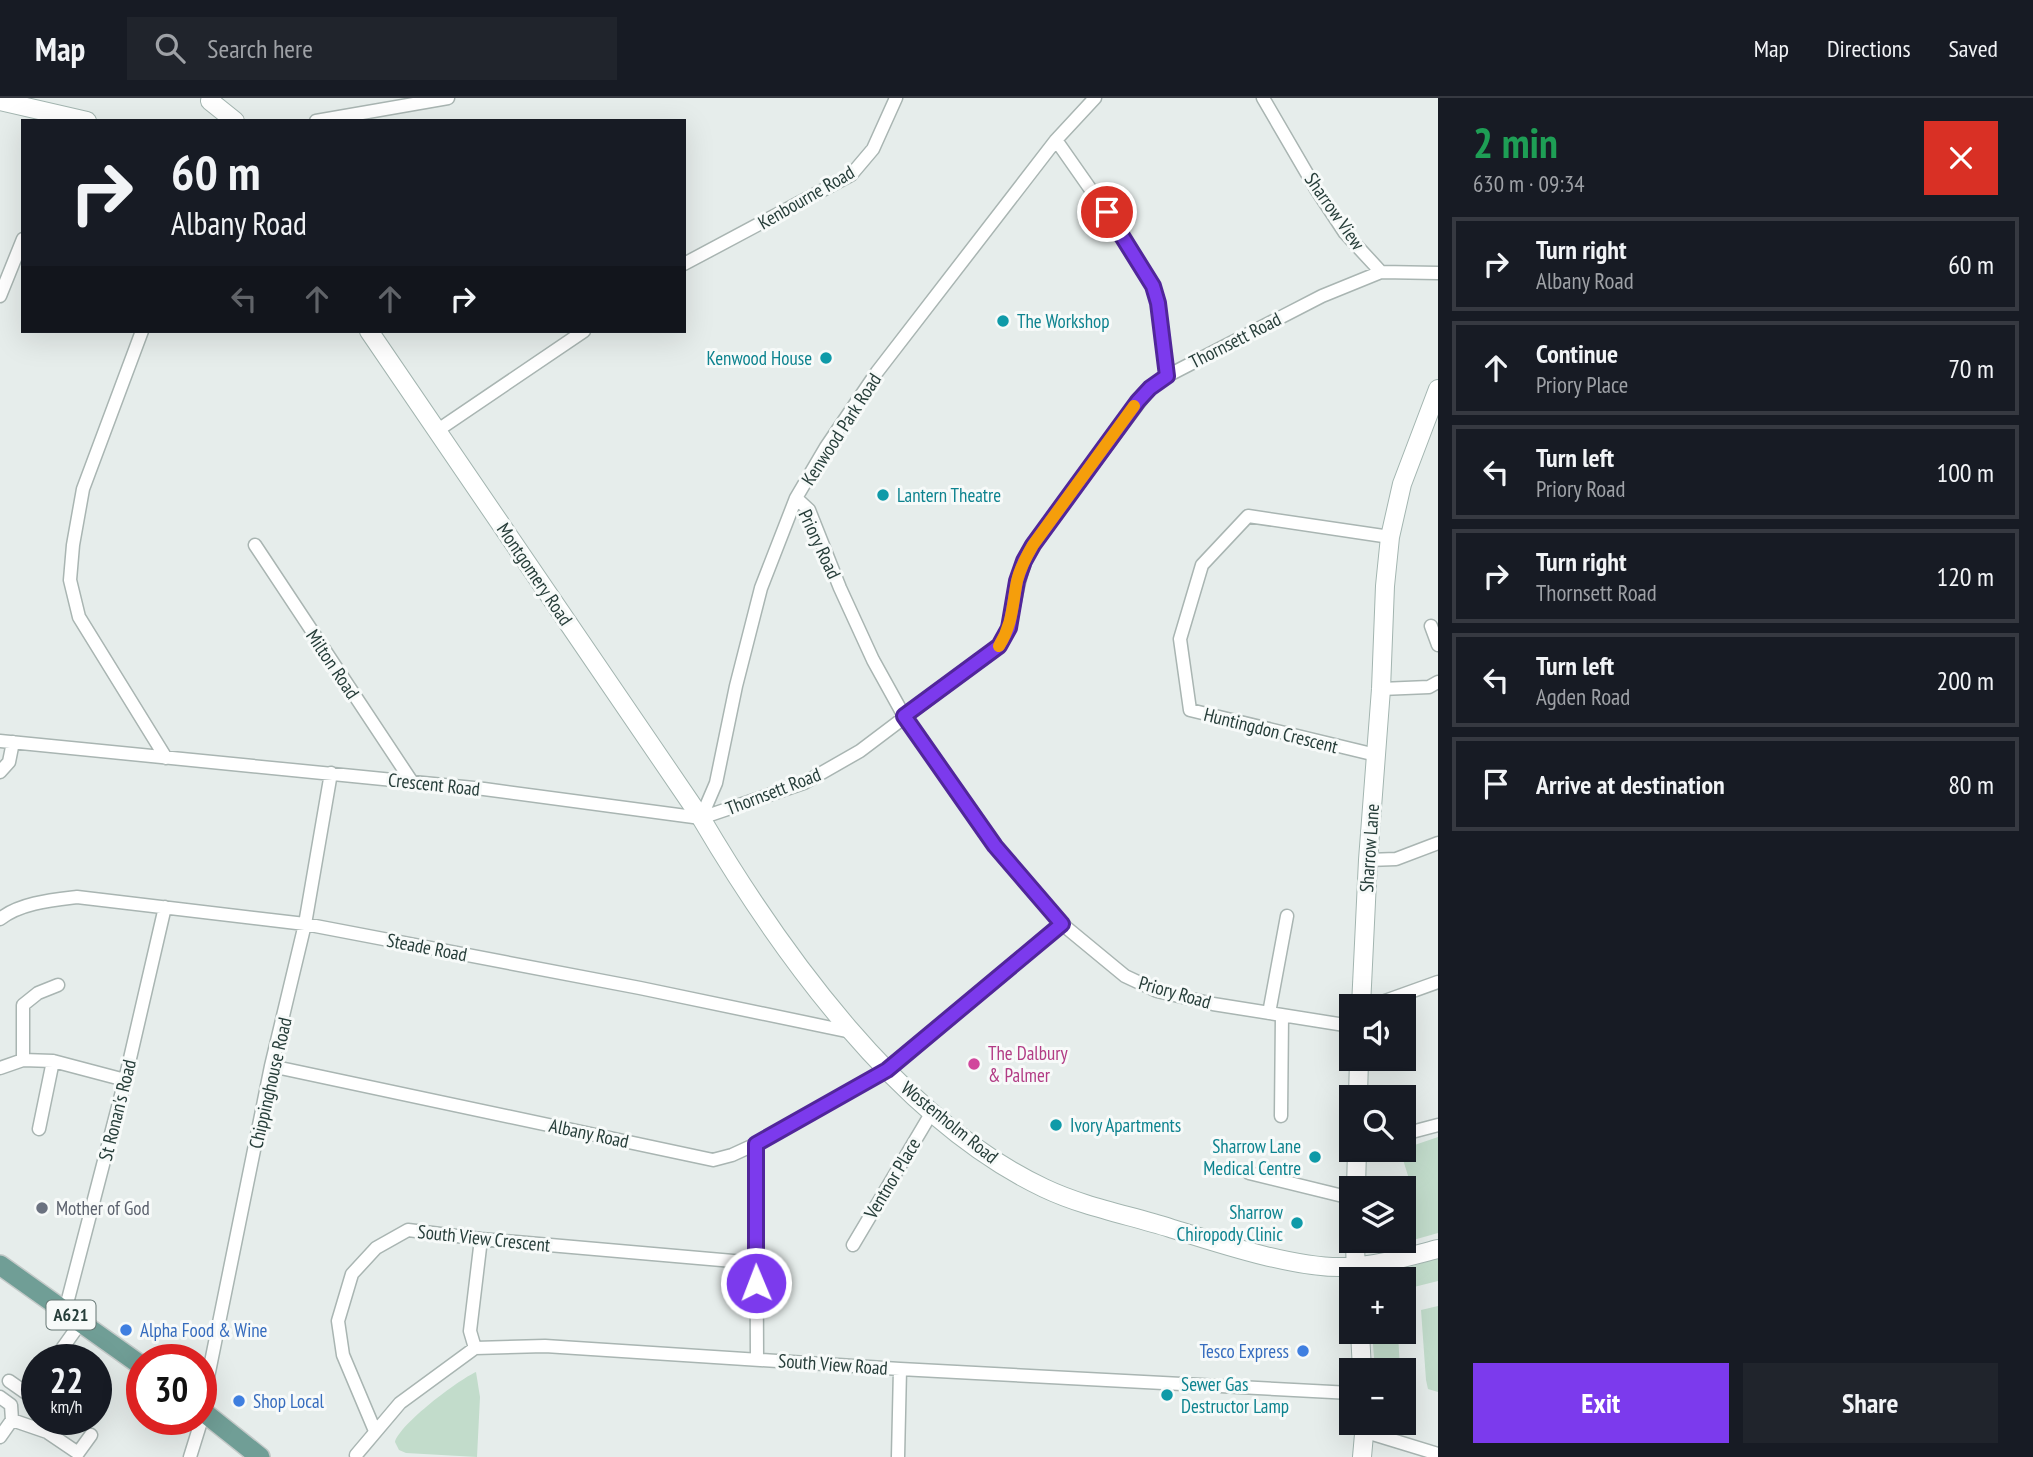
<!DOCTYPE html>
<html lang="en">
<head>
<meta charset="utf-8">
<style>
  body { margin:0; font-family:"PT Sans Narrow",sans-serif; background:#20242c; color:#f1f3f6; height:100vh; display:flex; flex-direction:column; font-size:26px; white-space:nowrap }
  * { box-sizing:border-box; margin:0 }
  p { font-size:23px; color:#9ea1a6 }
  .icon { flex:none; width:38px; height:38px; fill:none; stroke:currentColor; stroke-width:2; stroke-linecap:round; stroke-linejoin:round }
  .map { position:relative; flex:1; overflow:hidden }
  .details { display:flex; flex-direction:column; background:#171b24; width:595px }
  .details>* { flex:none }
  .banner { position:absolute; left:21px; top:21px; width:665px; height:214px; border-radius:0px; box-shadow:0 7px 28px #0002; background:#171b24; color:#f1f3f6; overflow:hidden }
  .controls { position:absolute; left:1339px; top:896px; display:grid; gap:14px }
  .controls a { display:grid; place-items:center; width:77px; height:77px; border-radius:0px; background:#171b24; box-shadow:0 7px 28px #0002; font-size:35px }
  .speed { position:absolute; left:21px; top:1246px; display:flex; gap:14px; font-size:35px; font-weight:700; text-align:center }
  .speed>* { display:grid; place-content:center; width:91px; height:91px; border-radius:50%; background:#171b24; box-shadow:0 7px 28px #0002; line-height:1 }
  .speed small { font-size:18px; font-weight:400 }
  .speed .limit { border:10px solid #d22; background:#fff; color:#111 }
  .pin { position:absolute; display:grid; place-items:center; width:60px; height:60px; color:#fff; margin:-30px; border:4px solid #fff; border-radius:50%; box-shadow:0 2px 7px #0007 }
  .me { position:absolute; width:77px; margin:-38px; rotate:359deg; stroke-linejoin:round; filter:drop-shadow(0 0 5px #0008) }
  .turn { display:flex; align-items:center; gap:24px; height:147px; padding:0 35px; font-size:32px }
  .turn .icon { width:91px; height:91px; stroke-width:2.5 }
  .turn b { display:block; font-size:49px; line-height:60px }
  .lanes { display:flex; align-items:center; height:66px; padding:0 35px; background:#0003; justify-content:center; gap:35px; direction:ltr }
  .lanes .off { opacity:.35 }
  .round { display:grid; place-items:center; flex:none; width:74px; height:74px; border-radius:0px; background:#20242c }
  .overview { display:flex; align-items:center; justify-content:space-between; height:119px; padding:0 35px }
  h1 { font-size:42px; font-weight:800; line-height:52px; color:#1e9e55 }
  .action { display:flex; gap:14px; margin-top:auto; padding:14px 35px }
  .action a { flex:1; height:80px; border-radius:0px; background:#7c3aed; color:#fff; font-size:28px; font-weight:800; line-height:80px; text-align:center }
  .action a+a { background:#20242c; color:#f1f3f6 }
  ul { padding:0; list-style:none }
  li { display:flex; align-items:center; gap:21px; height:94px; margin:0 14px 10px; padding:0 21px; border:4px solid #363941; border-radius:0px }
  li div { flex:1 }
  li b { display:block; font-size:26px }
  li em { font-style:normal }
  header { display:flex; align-items:center; gap:42px; box-sizing:border-box; height:98px; padding:0 35px; background:#171b24; border-bottom:2px solid #363941 }
  header strong { font-size:33px }
  nav { display:flex; gap:38px; margin-inline-start:auto; font-size:24px }
  .search { width:490px; height:63px; background:#20242c; display:flex; align-items:center; gap:18px; box-sizing:border-box; padding:0 24px; border-radius:0px; color:#9ea1a6; font-size:26px }
  main { display:flex; flex:1; min-height:0 }
  .map>svg:first-child { display:block }
  .green { fill:#c2dccb }
  .lines { fill:none; stroke-linecap:round; stroke-linejoin:round }
  .street-casing { stroke:#a9b5b2; stroke-width:15 }
  .secondary-casing { stroke:#a3b5b0; stroke-width:20 }
  .primary-casing { stroke:#c3c9c8; stroke-width:22 }
  .street { stroke:#fff; stroke-width:12 }
  .secondary { stroke:#fff; stroke-width:18 }
  .primary { stroke:#709e96; stroke-width:19 }
  .route-casing { stroke:#51269a; stroke-width:18 }
  .route { stroke:#7c3aed; stroke-width:12 }
  .slow { stroke:#f59e0b; stroke-width:12 }
  .culture-dot { fill:#0f9aa8; stroke:#f7faf9; stroke-width:2.5 }
  .hotel-dot { fill:#d1479c; stroke:#f7faf9; stroke-width:2.5 }
  .worship-dot { fill:#6b7280; stroke:#f7faf9; stroke-width:2.5 }
  .shop-dot { fill:#3f7fe0; stroke:#f7faf9; stroke-width:2.5 }
  .labels { text-anchor:middle; stroke-width:6; stroke-linejoin:round; paint-order:stroke }
  .shield { fill:#f7faf9; stroke:#657673; stroke-width:2 }
  .shield-label { font-size:18px; font-weight:bold; fill:#273e3a }
  .street-label { font-size:19px; fill:#273e3a; stroke:#f7faf9 }
  .culture-label { font-size:19px; fill:#0d838f; stroke:#f7faf9; text-anchor:start }
  .hotel-label { font-size:19px; fill:#b23c85; stroke:#f7faf9; text-anchor:start }
  .worship-label { font-size:19px; fill:#5b616d; stroke:#f7faf9; text-anchor:start }
  .shop-label { font-size:19px; fill:#366cbe; stroke:#f7faf9; text-anchor:start }
</style>
</head>
<body>
<header>
<strong>Map</strong>
<div class="search"><svg class="icon" aria-label="search" viewBox="0 0 24 24"><circle cx="10" cy="10" r="6"/><path d="M15 15l6 6"/></svg>Search here</div>
<nav><a>Map</a><a>Directions</a><a>Saved</a></nav>
</header>
<main>
<div class="map">
<svg width="1438" height="1359" viewBox="0 0 1438 1359">
  <rect width="100%" height="100%" fill="#e6edeb"/>
  <path class="green" d="M1438 1039V1135L1392 1148 1386 1143H1404V1101L1414 1097 1400 1052Z
    M1438 1160V1183L1406 1191 1408 1198 1404 1199V1181H1378L1381 1178Z
    M1438 1208V1294L1428 1291 1426 1282 1421 1212Z
    M1372 1234H1398L1400 1272H1375Z
    M476 1274 480 1299 477 1359 406 1355 399 1352 395 1344C400 1326 458 1282 476 1274Z"/>
  <g class="lines">
    <defs>
      <path id="street" d="M1263 0 1316 91 1345 135 1381 174
        M316 23 448 0
        M1056 42 1119 132 1153 188 1158 205 1167 278
        M684 166 851 77 873 51 896 0
        M0 198 23 141
        M142 233 83 391 73 447 70 482 79 519 166 660
        M438 332 584 233
        M796 400 809 412 840 490 873 562 904 618 995 748 1062 826 1125 878 1157 893 1213 906 1351 928
        M255 447 412 684
        M1431 528 1438 547
        M1381 591 1429 589 1438 584
        M0 643 484 691 701 720 804 685 860 653 999 548C1019 514 1013 482 1033 447L1150 290 1167 278 1322 198 1381 174 1438 175
        M1376 657 1190 612 1180 541 1202 467 1248 418 1390 439
        M0 674 9 664 13 644
        M701 720 716 685 736 588 761 490 796 400 826 349 877 274 1056 42 1095 0
        M1368 762 1396 761 1438 745
        M0 821C20 805 52 802 77 799L305 826 640 890 851 934
        M1371 908 1438 884
        M1269 915 1287 818
        M23 962V907L38 895 58 887
        M271 968 713 1062 732 1057 756 1046 888 972 1062 826
        M0 970 23 962 53 963 125 982
        M1281 1018 1282 917
        M39 1031 53 963
        M1404 1036 1438 1027
        M756 1046 757 1261
        M1249 1075 1351 1100
        M853 1147 932 1014
        M65 1213 125 982 165 809
        M475 1250 470 1233 481 1141
        M54 1262 81 1224
        M9 1283 29 1297 37 1286
        M201 1293 208 1279 271 968 305 826 331 675
        M0 1299 11 1307 12 1322
        M12 1322 47 1334 78 1355 91 1337
        M375 1333 343 1257 338 1223 352 1176 376 1150 408 1132 481 1141 756 1165
        M1366 1334 1438 1356
        M0 1339 12 1322
        M356 1357 400 1305 475 1250 545 1248 900 1271 1351 1295
        M190 1359 204 1314
        M898 1359 900 1271"/>
      <path id="secondary" d="M0 3 87 23
        M210 3 235 23
        M369 233 701 720C780 854 900 1022 1044 1090 1084 1109 1129 1117 1170 1130 1218 1145 1296 1171 1345 1169 1377 1168 1407 1159 1438 1151
        M1361 908 1368 762 1381 591 1385 488 1390 439 1402 386 1438 291
        M1358 999 1359 961
        M1356 1090 1357 1052
        M1355 1143 1356 1181
        M1360 1234 1362 1272
        M1362 1359 1365 1325"/>
      <path id="primary" d="M0 1167 142 1268
        M201 1312 260 1359"/>
    </defs>
    <use href="#street" class="street-casing"/>
    <use href="#secondary" class="secondary-casing"/>
    <use href="#primary" class="primary-casing"/>
    <use href="#street" class="street"/>
    <use href="#secondary" class="secondary"/>
    <use href="#primary" class="primary"/>
  </g>
  <g class="lines">
    <defs>
      <path id="route" d="M756 1185V1046L887 972 1062 826 995 748 904 618 999 548 1009 530 1017 483 1024 463 1033 447 1138 303 1150 290 1167 278 1158 205 1153 188 1107 114"/>
    </defs>
    <use href="#route" class="route-casing"/>
    <use href="#route" class="route"/>
    <path class="slow" d="M999 548C1013 525 1012 508 1017 483 1020 470 1026 459 1033 447L1134 308"/>
  </g>
  <g class="culture-dot">
    <circle cx="1003" cy="223" r="7"/>
    <circle cx="826" cy="260" r="7"/>
    <circle cx="883" cy="397" r="7"/>
    <circle cx="1056" cy="1027" r="7"/>
    <circle cx="1315" cy="1059" r="7"/>
    <circle cx="1297" cy="1125" r="7"/>
    <circle cx="1167" cy="1297" r="7"/>
  </g>
  <circle class="hotel-dot" cx="974" cy="966" r="7"/>
  <circle class="worship-dot" cx="42" cy="1110" r="7"/>
  <g class="shop-dot">
    <circle cx="126" cy="1232" r="7"/>
    <circle cx="1303" cy="1253" r="7"/>
    <circle cx="239" cy="1303" r="7"/>
  </g>
  <g class="labels">
    <rect class="shield" x="46.5" y="1202.5" width="49" height="29" rx="5"/>
    <g class="shield-label">
      <text x="71" y="1223">A621</text>
    </g>
    <g class="street-label">
      <text transform="translate(806 99) rotate(-30)" y="7">Kenbourne Road</text>
      <text transform="translate(1335 113) rotate(55)" y="7">Sharrow View</text>
      <text transform="translate(1235 242) rotate(-27)" y="7">Thornsett Road</text>
      <text transform="translate(841 331) rotate(-57)" y="7">Kenwood Park Road</text>
      <text transform="translate(820 446) rotate(65)" y="7">Priory Road</text>
      <text transform="translate(535 476) rotate(56)" y="7">Montgomery Road</text>
      <text transform="translate(333 566) rotate(56)" y="7">Milton Road</text>
      <text transform="translate(1271 632) rotate(14)" y="7">Huntingdon Crescent</text>
      <text transform="translate(434 686) rotate(6)" y="7">Crescent Road</text>
      <text transform="translate(773 693) rotate(-21)" y="7">Thornsett Road</text>
      <text transform="translate(1369 750) rotate(-86)" y="7">Sharrow Lane</text>
      <text transform="translate(427 849) rotate(11)" y="7">Steade Road</text>
      <text transform="translate(1175 894) rotate(16)" y="7">Priory Road</text>
      <text transform="translate(270 985) rotate(-77)" y="7">Chippinghouse Road</text>
      <text transform="translate(117 1012) rotate(-76)" y="7">St Ronan's Road</text>
      <text transform="translate(950 1024) rotate(39)" y="7">Wostenholm Road</text>
      <text transform="translate(589 1035) rotate(12)" y="7">Albany Road</text>
      <text transform="translate(892 1080) rotate(-59)" y="7">Ventnor Place</text>
      <text transform="translate(484 1140) rotate(6)" y="7">South View Crescent</text>
      <text transform="translate(833 1266) rotate(4)" y="7">South View Road</text>
    </g>
    <g class="culture-label">
      <text x="1017" y="230">The Workshop</text>
      <text x="812" y="267" text-anchor="end">Kenwood House</text>
      <text x="897" y="404">Lantern Theatre</text>
      <text x="1070" y="1034">Ivory Apartments</text>
      <text x="1301" y="1055" text-anchor="end">Sharrow Lane<tspan x="1301" dy="22">Medical Centre</tspan></text>
      <text x="1283" y="1121" text-anchor="end">Sharrow<tspan x="1283" dy="22">Chiropody Clinic</tspan></text>
      <text x="1181" y="1293">Sewer Gas<tspan x="1181" dy="22">Destructor Lamp</tspan></text>
    </g>
    <g class="hotel-label">
      <text x="988" y="962">The Dalbury<tspan x="988" dy="22">&amp; Palmer</tspan></text>
    </g>
    <g class="worship-label">
      <text x="56" y="1117">Mother of God</text>
    </g>
    <g class="shop-label">
      <text x="140" y="1239">Alpha Food &amp; Wine</text>
      <text x="1289" y="1260" text-anchor="end">Tesco Express</text>
      <text x="253" y="1310">Shop Local</text>
    </g>
  </g>
</svg>
<div class="controls">
<a><svg class="icon" aria-label="sound" viewBox="0 0 24 24"><path d="M4 9h4l5-4v14l-5-4H4zM17 9q2 3 0 6"/></svg></a>
<a><svg class="icon" aria-label="search" viewBox="0 0 24 24"><circle cx="10" cy="10" r="6"/><path d="M15 15l6 6"/></svg></a>
<a><svg class="icon" aria-label="layers" viewBox="0 0 24 24"><path d="M12 4l9 5-9 5-9-5zM3 14l9 5 9-5"/></svg></a>
<a>+</a>
<a>−</a>
</div>
<div class="speed"><div>22<small>km/h</small></div><div class="limit">30</div></div>
<div class="pin" style="left:1107px;top:114px;background:#d93025"><svg class="icon" aria-label="arrive" viewBox="0 0 24 24"><path d="M6 21V4h12l-3 4 3 4H6"/></svg></div>
<svg class="me" style="left:756px;top:1185px" viewBox="-20 -20 40 40"><circle r="17" fill="#7c3aed" stroke="#fff" stroke-width="3"/><path d="M0-11L8 9 0 5-8 9z" fill="#fff"/></svg>
<div class="banner">
<div class="turn"><svg class="icon" aria-label="right" viewBox="0 0 24 24"><path d="M7 20v-9h11M14 6l5 5-5 5"/></svg><div><b>60 m</b>Albany Road</div></div>
<div class="lanes"><svg class="icon off" aria-label="left" viewBox="0 0 24 24"><path d="M17 20v-9H6M10 6l-5 5 5 5"/></svg><svg class="icon off" aria-label="ahead" viewBox="0 0 24 24"><path d="M12 20V5M6 11l6-6 6 6"/></svg><svg class="icon off" aria-label="ahead" viewBox="0 0 24 24"><path d="M12 20V5M6 11l6-6 6 6"/></svg><svg class="icon" aria-label="right" viewBox="0 0 24 24"><path d="M7 20v-9h11M14 6l5 5-5 5"/></svg></div>
</div>
</div>
<section class="details">
<div class="overview"><div><h1>2 min</h1><p>630 m · 09:34</p></div><a class="round" style="background:#d93025;color:#fff"><svg class="icon" aria-label="close" viewBox="0 0 24 24"><path d="M6 6l12 12M18 6L6 18"/></svg></a></div>
<ul>
<li><svg class="icon" aria-label="right" viewBox="0 0 24 24"><path d="M7 20v-9h11M14 6l5 5-5 5"/></svg><div><b>Turn right</b><p>Albany Road</p></div><em>60 m</em></li>
<li><svg class="icon" aria-label="ahead" viewBox="0 0 24 24"><path d="M12 20V5M6 11l6-6 6 6"/></svg><div><b>Continue</b><p>Priory Place</p></div><em>70 m</em></li>
<li><svg class="icon" aria-label="left" viewBox="0 0 24 24"><path d="M17 20v-9H6M10 6l-5 5 5 5"/></svg><div><b>Turn left</b><p>Priory Road</p></div><em>100 m</em></li>
<li><svg class="icon" aria-label="right" viewBox="0 0 24 24"><path d="M7 20v-9h11M14 6l5 5-5 5"/></svg><div><b>Turn right</b><p>Thornsett Road</p></div><em>120 m</em></li>
<li><svg class="icon" aria-label="left" viewBox="0 0 24 24"><path d="M17 20v-9H6M10 6l-5 5 5 5"/></svg><div><b>Turn left</b><p>Agden Road</p></div><em>200 m</em></li>
<li><svg class="icon" aria-label="arrive" viewBox="0 0 24 24"><path d="M6 21V4h12l-3 4 3 4H6"/></svg><div><b>Arrive at destination</b></div><em>80 m</em></li>
</ul>
<div class="action"><a>Exit</a><a>Share</a></div>
</section>
</main>
</body>
</html>
